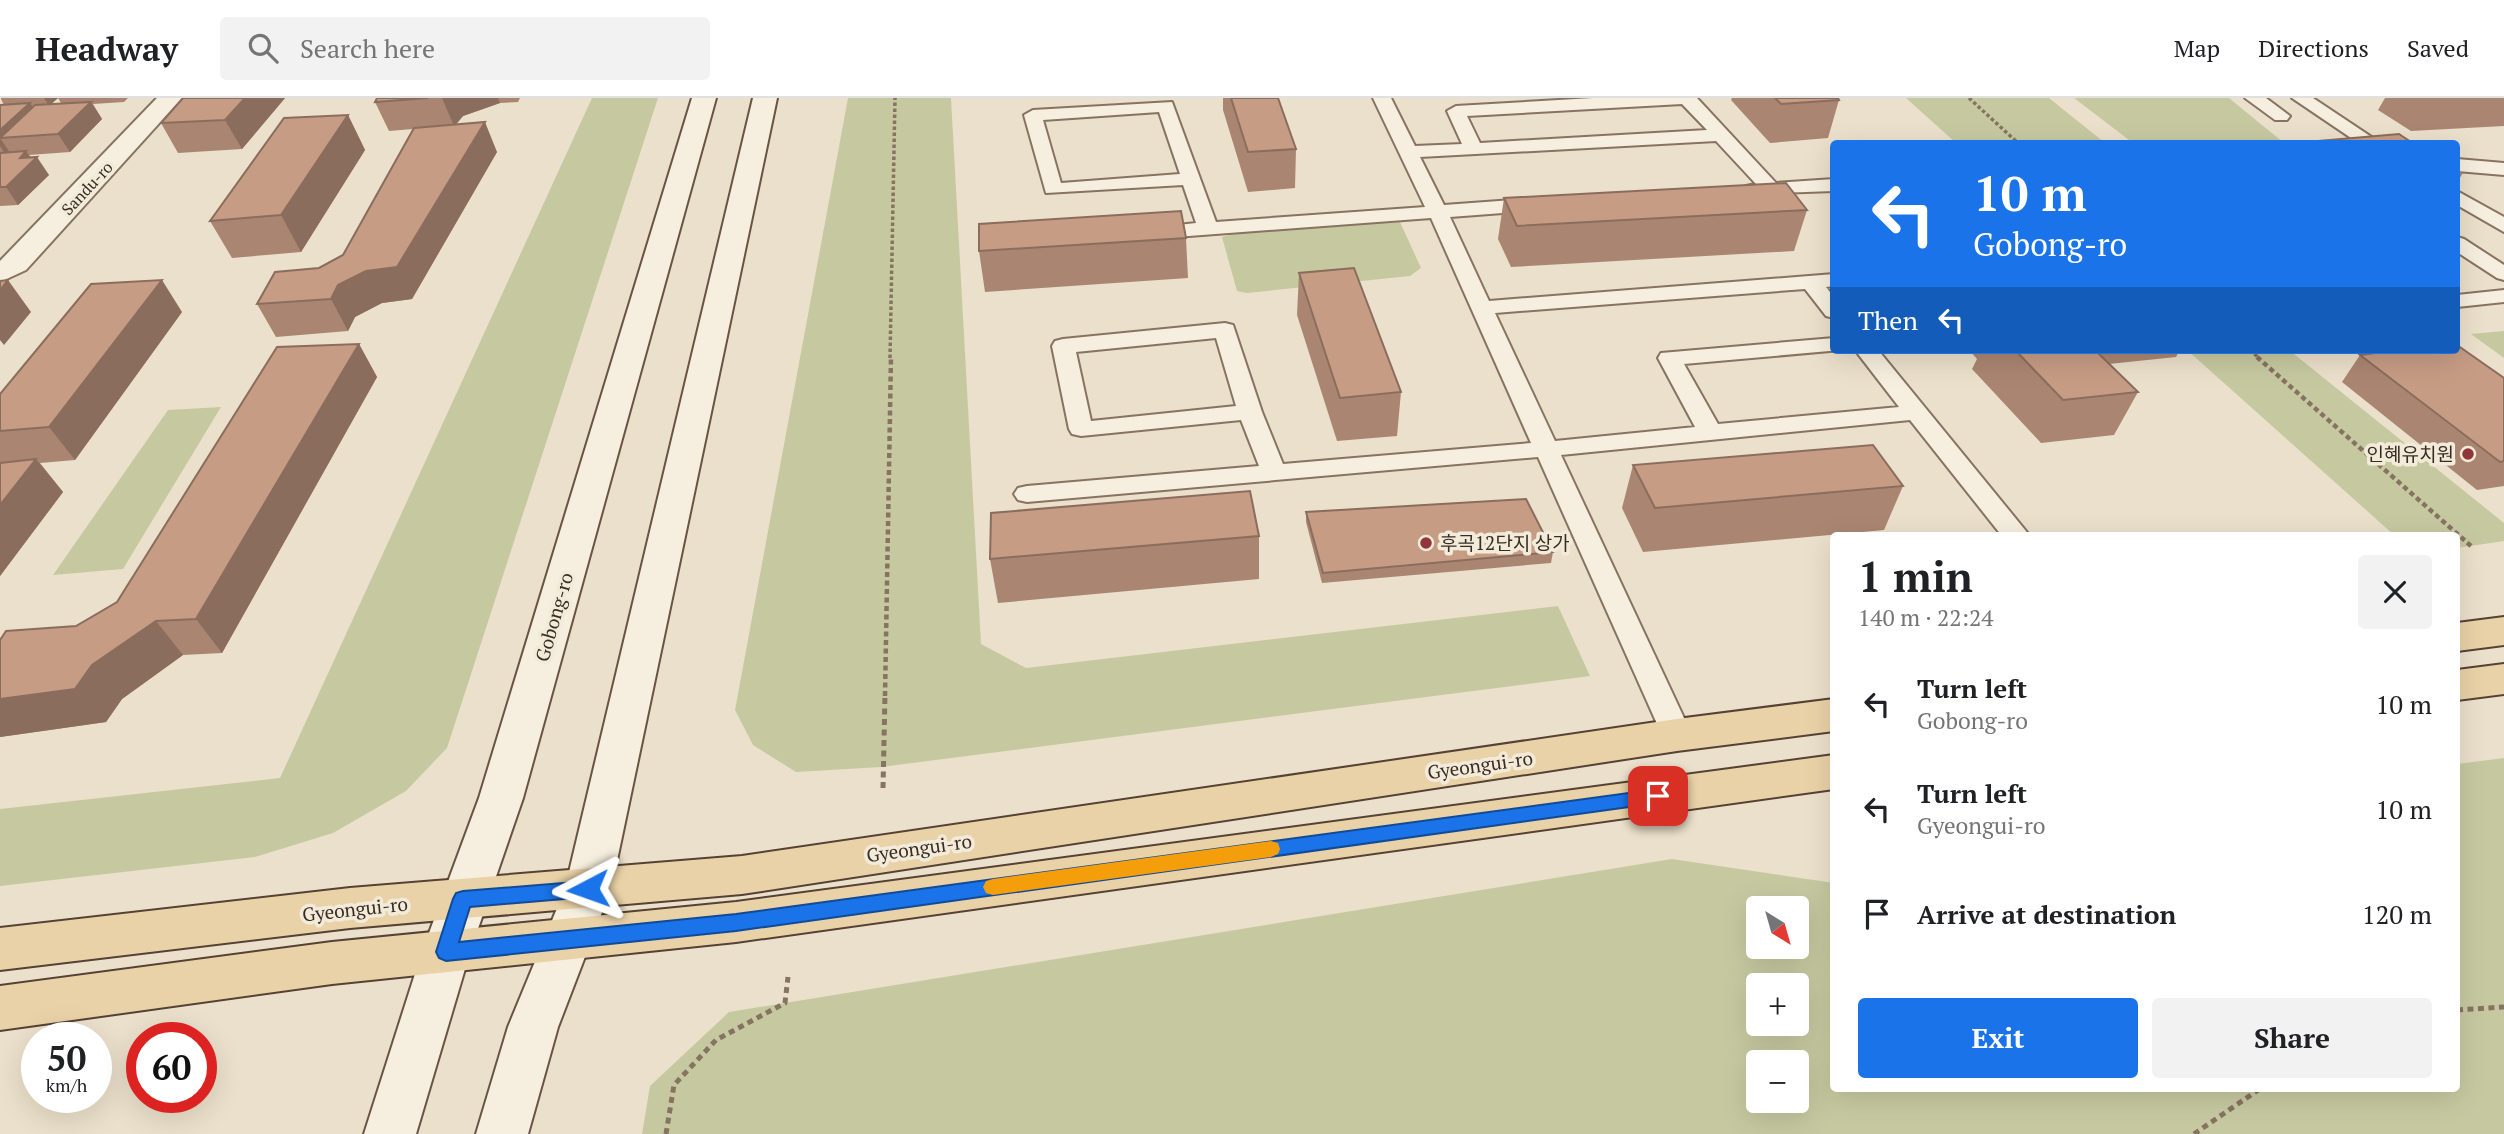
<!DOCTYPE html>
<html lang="en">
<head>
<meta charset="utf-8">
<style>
  body { margin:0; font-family:"PT Serif","Noto Sans KR",serif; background:#f2f2f2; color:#202124; height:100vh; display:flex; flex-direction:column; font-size:26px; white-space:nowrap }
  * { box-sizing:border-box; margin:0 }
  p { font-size:23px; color:#757577 }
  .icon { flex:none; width:38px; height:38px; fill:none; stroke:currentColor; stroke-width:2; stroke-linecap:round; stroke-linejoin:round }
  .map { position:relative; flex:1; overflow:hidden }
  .drawer { position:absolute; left:1830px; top:434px; width:630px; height:560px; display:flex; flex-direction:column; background:#fff; border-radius:7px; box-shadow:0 7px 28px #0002 }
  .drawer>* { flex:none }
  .guide { position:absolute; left:1830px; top:42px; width:630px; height:214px; border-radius:7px; box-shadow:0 7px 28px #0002; background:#1a73e8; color:#fff; overflow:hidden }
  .needle { width:46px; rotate:143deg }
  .buttons { position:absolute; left:1746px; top:798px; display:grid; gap:14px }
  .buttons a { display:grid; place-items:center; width:63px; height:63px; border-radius:7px; background:#fff; box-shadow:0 7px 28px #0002; font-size:35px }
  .speed { position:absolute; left:21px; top:924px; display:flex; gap:14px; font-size:35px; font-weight:700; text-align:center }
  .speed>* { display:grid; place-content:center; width:91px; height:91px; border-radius:50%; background:#fff; box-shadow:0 7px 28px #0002; line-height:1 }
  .speed small { font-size:18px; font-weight:400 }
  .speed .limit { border:10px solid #d22; background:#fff; color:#111 }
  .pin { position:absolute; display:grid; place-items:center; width:60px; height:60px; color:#fff; margin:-30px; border-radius:14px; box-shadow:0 4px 10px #0006 }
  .me { position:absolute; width:77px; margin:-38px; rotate:266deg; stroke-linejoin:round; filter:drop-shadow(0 0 5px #0008) }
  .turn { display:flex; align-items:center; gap:24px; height:147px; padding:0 28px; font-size:32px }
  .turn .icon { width:91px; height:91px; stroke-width:2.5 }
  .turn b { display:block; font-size:49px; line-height:60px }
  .then { display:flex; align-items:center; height:66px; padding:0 28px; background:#0003; gap:14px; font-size:26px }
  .round { display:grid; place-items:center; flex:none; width:74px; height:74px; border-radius:7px; background:#f2f2f2 }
  .overview { display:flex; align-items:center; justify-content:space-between; height:119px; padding:0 28px }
  h1 { font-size:42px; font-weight:800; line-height:52px }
  .button { display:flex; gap:14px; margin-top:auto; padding:14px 28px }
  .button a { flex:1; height:80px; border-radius:7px; background:#1a73e8; color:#fff; font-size:28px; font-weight:800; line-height:80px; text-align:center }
  .button a+a { background:#f2f2f2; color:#202124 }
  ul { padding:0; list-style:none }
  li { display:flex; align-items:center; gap:21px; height:105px; padding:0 28px }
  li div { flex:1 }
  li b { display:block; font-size:26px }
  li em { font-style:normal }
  header { display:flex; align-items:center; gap:42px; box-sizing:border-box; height:98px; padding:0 35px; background:#fff; border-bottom:2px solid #e0e0e0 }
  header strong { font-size:33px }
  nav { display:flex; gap:38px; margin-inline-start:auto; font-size:24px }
  .search { width:490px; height:63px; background:#f2f2f2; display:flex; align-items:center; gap:18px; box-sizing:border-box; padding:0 24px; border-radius:7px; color:#757577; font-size:26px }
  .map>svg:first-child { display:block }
  .green { fill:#c6c9a0; fill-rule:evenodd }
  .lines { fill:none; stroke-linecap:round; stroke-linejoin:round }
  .lane-casing { stroke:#877361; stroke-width:4 }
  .street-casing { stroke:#877361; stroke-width:4 }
  .secondary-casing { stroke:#695444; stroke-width:4 }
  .primary-casing { stroke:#554234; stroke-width:4 }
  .path-far2 { stroke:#877361; stroke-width:3.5; stroke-dasharray:3.5 2.5; stroke-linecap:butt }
  .path-far1 { stroke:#877361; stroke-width:4.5; stroke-dasharray:5 3.5; stroke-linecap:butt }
  .path { stroke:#877361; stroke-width:5; stroke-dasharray:6 4.5; stroke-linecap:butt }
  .lane { fill:#f6eede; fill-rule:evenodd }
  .street { fill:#f6eede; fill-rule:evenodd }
  .secondary { fill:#f6eede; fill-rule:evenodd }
  .primary { fill:#ead2a8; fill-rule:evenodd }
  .wall { fill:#aa8672 }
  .shaded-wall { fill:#8b6d5d }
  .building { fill:#c69c85; stroke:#8b6d5d; stroke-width:2 }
  .route { fill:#1a73e8; stroke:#114b97; stroke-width:2 }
  .slow { fill:#f59e0b }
  .poi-dot { fill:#90363b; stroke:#f3ebda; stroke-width:2.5 }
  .labels { text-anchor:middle; stroke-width:7; stroke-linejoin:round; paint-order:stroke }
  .far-street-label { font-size:16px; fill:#392c23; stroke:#f3ebda }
  .poi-label { font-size:19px; fill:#392c23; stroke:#f3ebda; text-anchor:end }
  .street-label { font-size:19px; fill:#392c23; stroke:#f3ebda }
</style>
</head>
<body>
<header>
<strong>Headway</strong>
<div class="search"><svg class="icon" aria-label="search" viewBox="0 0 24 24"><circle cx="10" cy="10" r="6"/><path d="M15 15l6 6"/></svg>Search here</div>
<nav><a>Map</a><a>Directions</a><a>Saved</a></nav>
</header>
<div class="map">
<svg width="2504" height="1036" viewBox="0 0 2504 1036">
  <rect width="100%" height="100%" fill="#ebe0cb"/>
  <path class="green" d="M592 0H658L447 650 406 693 333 735 255 759 0 788V711L280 680Z
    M848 0H951L981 546 1026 570 1558 508 1590 578 881 669 796 674 753 647 735 612Z
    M1906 0H2049L2105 45H1956Z
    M2074 0H2229L2284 45H2133Z
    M1379 121 1400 124 1421 170 1410 178 1247 195 1237 193 1222 139 1241 134Z
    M2504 233V260L2471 236Z
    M2187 252H2289L2504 425V443L2457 450V438L2394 437Z
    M221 309 123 471 53 477 168 312Z
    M2504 660V1036H642L650 988 729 914 1672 761 1834 785V990H2457V666ZM1759 810H1797V849H1759ZM1759 887H1797V926H1759ZM1759 964H1797V1003H1759Z"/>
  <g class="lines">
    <defs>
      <path id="lane" d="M1373 0H1391L1415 48 1462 46 1447 13 1456 8 1593 0H1697L1776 85 1834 81V93L1746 96 1743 92 1746 88 1756 86 1716 43 1420 59 1444 107 1541 100 1551 106 1541 112 1450 119 1489 203 1834 176V188L1826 189 1834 199V220L1826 218 1805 191 1495 215 1555 343 1695 329 1658 260 1661 255 1834 240V252H1841L1684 266 1718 326 1899 309 1855 252H1878L2030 438H2002L1910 322 1561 357 1692 637 1688 645 1677 649 1666 645 1662 637 1538 359 1027 404 1018 402 1014 396 1018 390 1027 388 1259 368 1241 322 1081 338 1072 336 1069 331 1052 248 1055 243 1063 241 1225 225 1233 227 1262 314 1283 366 1531 345 1431 120 1149 141 1142 139 1139 135 1142 131 1196 125 1183 87 1046 95 1024 17 1033 12 1172 4 1216 124 1425 109ZM1682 6 1707 32 1480 45 1467 18ZM1159 14 1180 76 1061 85 1043 22ZM1216 240 1236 308 1091 323 1076 254Z
        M2245 0H2266L2290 18 2287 22H2275Z
        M2292 0H2313L2382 46H2360Z
        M2457 61 2504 65V77L2457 73Z
        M2457 93 2504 119V134L2457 107Z
        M2457 139 2464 141 2504 167V182L2497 180 2457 154Z
        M2504 192V204L2457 209V197Z"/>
      <path id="street" d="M157 0H182L26 172 0 184V163Z"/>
      <path id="secondary" d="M692 0H716L523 700 470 854 416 1036H364L422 854 479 700Z
        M753 0H777L611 791 558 929 528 1036H476L508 929 565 791Z"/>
      <path id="primary" d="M2504 519V547L2457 553V525Z
        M2504 566V596L2457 602V572Z
        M1834 601V633L1677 653 742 796 350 830 0 872V830L350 790 742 758 1677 621Z
        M1834 657V691L736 844 332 886 0 932V888L332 844 736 804Z"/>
    </defs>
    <use href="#lane" class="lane-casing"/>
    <use href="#street" class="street-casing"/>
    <use href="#secondary" class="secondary-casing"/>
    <use href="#primary" class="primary-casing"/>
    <path class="path-far2" d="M1969 0 2019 46
      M2250 252 2259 260
      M890 260 895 0"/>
    <path class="path-far1" d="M2257 259 2471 448
      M885 598 891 259"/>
    <path class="path" d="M883 690 885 596
      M2457 912 2504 909
      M666 1036 674 987 716 942 785 905 788 879
      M2194 1036 2261 990"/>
    <use href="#lane" class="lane"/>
    <use href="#street" class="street"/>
    <use href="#secondary" class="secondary"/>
    <use href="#primary" class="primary"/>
  </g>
  <path class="wall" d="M1 0H58L51 6 61 5 58 0H128L124 4 93 6 102 21 70 54 29 57 49 77 18 107 0 108V7H4L1 1Z
    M183 0H285L242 51 178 55 161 25Z
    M377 0H520L518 4 500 5 463 18 456 27 497 54 412 201 382 205 355 219 348 233 276 239 257 206 343 157 413 31 389 33 375 4Z
    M1223 0H1278L1296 51 1295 90 1248 94 1223 12Z
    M1732 0H1838L1839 2 1828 40 1770 45 1731 2Z
    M2385 0H2504V28L2411 33 2378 12Z
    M348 17 365 52 301 154 232 160 210 123Z
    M2457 72 2463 75 2457 84Z
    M1504 100 1807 112 1794 153 1511 169 1498 141Z
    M1186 140 1188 180 985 194 979 153Z
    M1299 175 1401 294 1397 338 1337 343 1297 217Z
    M182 214 75 362 40 365 63 394 0 478V296Z
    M359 246 377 279 222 555 183 557 122 601 106 624 0 639V542L76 528 117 504Z
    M1969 252H2180L2176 259 2109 266 2138 294 2114 337 2041 345 1972 271 1977 261Z
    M2360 257 2504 280V388L2477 392 2342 284Z
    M1633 367 1903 388 1884 432 1643 454 1622 410Z
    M1306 414 1553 454 1551 465 1322 485 1306 424Z
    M1259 438V481L998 505 990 461Z"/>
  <path class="shaded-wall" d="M44 0H58L49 8Z
    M245 0H285L242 51 225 22Z
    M442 0H498L500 5 463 18 454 28Z
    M91 4 102 21 70 54 58 36Z
    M30 5 41 23 0 40V32Z
    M348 17 365 52 301 154 281 117Z
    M485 24 497 54 412 201 382 205 355 219 348 233 331 201 338 187Z
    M0 40 9 53 5 56 0 48Z
    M26 53 33 63 37 59 49 77 18 107 6 89 20 60Z
    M8 182 31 214 4 247 0 242V192Z
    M162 182 182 214 75 362 49 329Z
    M359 246 377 279 222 555 196 521Z
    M36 361 63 394 0 478V407Z
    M156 523 183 557 122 601 106 624 0 639V601L92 567Z"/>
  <path class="building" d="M183 0H245L225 22 161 25Z
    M377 0H428L375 4Z
    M1231 0H1278L1296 51 1248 54Z
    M1775 0H1838L1839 2 1781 6Z
    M91 4 58 36 0 40 35 7Z
    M30 5 0 32V7Z
    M348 17 281 117 210 123 284 20Z
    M485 24 397 169 366 173 338 187 331 201 257 206 275 174 319 170 343 157 414 30Z
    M2399 36 2414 46H2283Z
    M26 53 20 60 37 59 6 89H0V55Z
    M1786 85 1807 112 1517 128 1504 100Z
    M1181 113 1186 140 979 153V126Z
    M1354 170 1401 294 1340 300 1299 175Z
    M8 182 0 192V183Z
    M162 182 49 329 0 333V296L91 186Z
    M359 246 196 521 156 523 92 567 75 591 0 601V542L6 533 76 528 117 504 277 249Z
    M2457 247 2504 280V363L2500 364 2360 257 2398 252H2457Z
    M2015 252H2095L2138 294 2063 302Z
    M1873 347 1903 388 1655 410 1633 367Z
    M36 361 0 407V365Z
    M1250 393 1259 438 990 461 991 415Z
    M1526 401 1553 454 1323 475 1306 414Z"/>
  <path class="route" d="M1658 691 1664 693 1667 698 1664 703 1658 705 736 833 446 863 439 860 436 854 453 801 456 795 463 793 588 783 595 785 597 791 595 797 588 799 470 809 459 844 736 816Z"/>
  <path class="slow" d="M1271 743 1278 745 1280 751 1278 756 1271 759 993 797 986 795 983 789 986 783 993 781Z"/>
  <g class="poi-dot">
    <circle cx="2468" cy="356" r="7"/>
    <circle cx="1426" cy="445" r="7"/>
  </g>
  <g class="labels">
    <g class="far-street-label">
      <text transform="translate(87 90) rotate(-47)" y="6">Sandu-ro</text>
    </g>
    <g class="poi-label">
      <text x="2454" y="363">인혜유치원</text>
      <text x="1440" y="452" text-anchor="start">후곡12단지 상가</text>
    </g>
    <g class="street-label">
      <text transform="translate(554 519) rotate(-74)" y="7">Gobong-ro</text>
      <text transform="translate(1480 667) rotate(-8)" y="7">Gyeongui-ro</text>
      <text transform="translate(919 750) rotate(-8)" y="7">Gyeongui-ro</text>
      <text transform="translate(355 811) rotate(-6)" y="7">Gyeongui-ro</text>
    </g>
  </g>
</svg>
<div class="buttons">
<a><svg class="needle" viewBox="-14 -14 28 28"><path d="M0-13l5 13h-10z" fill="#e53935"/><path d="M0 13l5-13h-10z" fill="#757577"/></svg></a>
<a>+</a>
<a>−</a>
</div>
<div class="speed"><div>50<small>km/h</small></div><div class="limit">60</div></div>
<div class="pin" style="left:1658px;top:698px;background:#d93025"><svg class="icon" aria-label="arrive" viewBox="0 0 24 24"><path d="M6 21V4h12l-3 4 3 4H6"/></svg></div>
<svg class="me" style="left:588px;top:791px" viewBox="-20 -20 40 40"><path d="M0-17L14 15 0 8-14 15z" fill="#1a73e8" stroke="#fff" stroke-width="4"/></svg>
<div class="guide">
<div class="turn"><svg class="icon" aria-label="left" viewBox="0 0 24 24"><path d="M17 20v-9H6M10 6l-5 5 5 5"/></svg><div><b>10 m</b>Gobong-ro</div></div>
<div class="then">Then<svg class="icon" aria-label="left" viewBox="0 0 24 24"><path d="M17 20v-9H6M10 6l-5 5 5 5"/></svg></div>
</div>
<section class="drawer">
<div class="overview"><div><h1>1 min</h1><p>140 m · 22:24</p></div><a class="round"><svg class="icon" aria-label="close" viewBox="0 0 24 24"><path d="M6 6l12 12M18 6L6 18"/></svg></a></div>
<ul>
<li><svg class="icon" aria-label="left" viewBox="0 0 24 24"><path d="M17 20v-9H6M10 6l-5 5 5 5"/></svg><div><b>Turn left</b><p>Gobong-ro</p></div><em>10 m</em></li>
<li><svg class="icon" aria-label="left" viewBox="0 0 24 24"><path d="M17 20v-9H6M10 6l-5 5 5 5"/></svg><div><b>Turn left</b><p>Gyeongui-ro</p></div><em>10 m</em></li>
<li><svg class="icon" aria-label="arrive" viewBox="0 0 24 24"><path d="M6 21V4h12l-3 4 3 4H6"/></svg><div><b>Arrive at destination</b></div><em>120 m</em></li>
</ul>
<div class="button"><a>Exit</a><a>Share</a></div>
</section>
</div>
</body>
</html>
